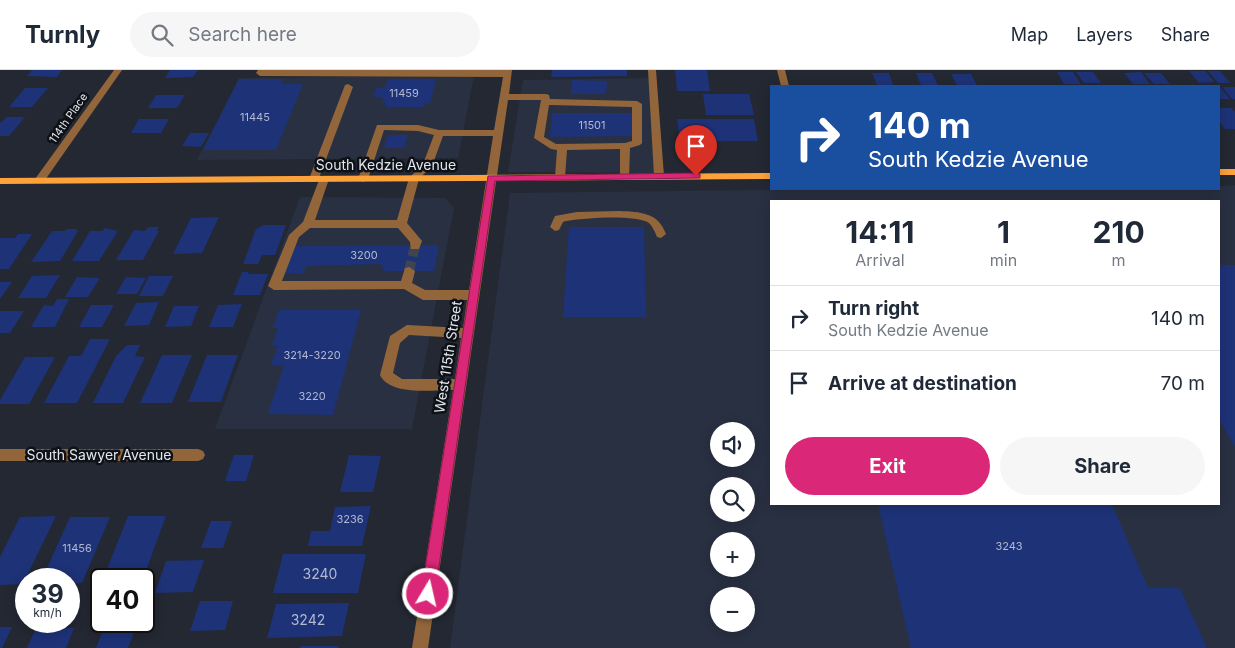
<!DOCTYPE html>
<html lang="en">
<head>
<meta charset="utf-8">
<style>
  body { margin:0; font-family:Inter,sans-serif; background:#f6f6f7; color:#1f2937; height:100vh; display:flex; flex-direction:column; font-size:19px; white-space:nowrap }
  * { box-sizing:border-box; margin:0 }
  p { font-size:16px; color:#747a83 }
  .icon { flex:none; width:28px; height:28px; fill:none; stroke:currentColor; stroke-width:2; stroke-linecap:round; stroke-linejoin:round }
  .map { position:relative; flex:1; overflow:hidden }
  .side { position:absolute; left:770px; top:130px; width:450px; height:305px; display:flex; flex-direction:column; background:#fff; border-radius:0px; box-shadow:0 2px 12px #0003 }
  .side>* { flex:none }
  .top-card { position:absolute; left:770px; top:15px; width:450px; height:105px; border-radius:0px; box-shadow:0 2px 12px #0003; background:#1a4fa0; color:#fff; overflow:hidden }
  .fabs { position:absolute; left:710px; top:352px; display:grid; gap:10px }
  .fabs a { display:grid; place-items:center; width:45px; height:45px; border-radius:50%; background:#fff; box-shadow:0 2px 12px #0003; font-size:25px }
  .speed { position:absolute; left:15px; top:498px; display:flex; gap:10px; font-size:25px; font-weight:700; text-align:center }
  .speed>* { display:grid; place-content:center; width:65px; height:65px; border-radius:50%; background:#fff; box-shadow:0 2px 12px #0003; line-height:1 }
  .speed small { font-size:12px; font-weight:400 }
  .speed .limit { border:2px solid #111; border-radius:8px; background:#fff; color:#111 }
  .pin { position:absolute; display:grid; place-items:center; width:42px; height:42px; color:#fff; margin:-51px -21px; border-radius:50% 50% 50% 0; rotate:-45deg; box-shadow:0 0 5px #0007 }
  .pin .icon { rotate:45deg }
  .me { position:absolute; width:55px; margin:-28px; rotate:9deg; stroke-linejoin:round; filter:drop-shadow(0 0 4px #0008) }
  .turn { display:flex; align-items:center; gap:18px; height:105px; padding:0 15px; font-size:22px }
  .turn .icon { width:65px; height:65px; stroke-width:2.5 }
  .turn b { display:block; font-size:35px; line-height:42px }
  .eta { display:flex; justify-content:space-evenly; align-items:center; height:85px; text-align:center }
  .eta b { font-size:30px; font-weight:700; line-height:35px }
  .primary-button { display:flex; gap:10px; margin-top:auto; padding:10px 15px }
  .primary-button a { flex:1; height:58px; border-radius:30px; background:#db2777; color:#fff; font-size:20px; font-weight:700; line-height:58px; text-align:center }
  .primary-button a+a { background:#f6f6f7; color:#1f2937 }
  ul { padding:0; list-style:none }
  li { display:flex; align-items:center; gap:15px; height:65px; padding:0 15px; border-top:1px solid #e0e1e3 }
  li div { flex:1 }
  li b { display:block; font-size:19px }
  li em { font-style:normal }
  header { display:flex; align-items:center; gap:30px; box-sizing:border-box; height:70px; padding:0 25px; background:#fff; border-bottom:1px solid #e0e1e3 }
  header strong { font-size:24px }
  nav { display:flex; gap:28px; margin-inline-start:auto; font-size:18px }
  .search { width:350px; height:45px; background:#f6f6f7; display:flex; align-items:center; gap:12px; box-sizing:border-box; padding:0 18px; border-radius:28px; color:#747a83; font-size:19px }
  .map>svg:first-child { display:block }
  .built { fill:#293042; fill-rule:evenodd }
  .building { fill:#1e3278 }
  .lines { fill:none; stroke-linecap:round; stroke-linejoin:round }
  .minor-tunnel { stroke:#40444f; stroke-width:10; stroke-dasharray:10 5; stroke-linecap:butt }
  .minor { fill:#92663a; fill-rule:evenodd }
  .major { fill:#fda23a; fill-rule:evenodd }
  .route { fill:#db2777; stroke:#8e194d }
  .labels { text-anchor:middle; stroke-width:5; stroke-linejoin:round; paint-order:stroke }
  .number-label { font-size:11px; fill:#b2b9d0 }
  .far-street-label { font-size:11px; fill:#e3e6ee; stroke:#0e1116 }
  .street-label { font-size:14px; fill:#e3e6ee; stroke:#0e1116 }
  .near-number-label { font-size:14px; fill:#b2b9d0 }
</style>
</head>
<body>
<header>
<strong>Turnly</strong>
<div class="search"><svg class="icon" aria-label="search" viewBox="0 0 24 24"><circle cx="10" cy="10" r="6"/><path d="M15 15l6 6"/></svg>Search here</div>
<nav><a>Map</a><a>Layers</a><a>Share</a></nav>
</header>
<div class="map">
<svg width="1235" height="578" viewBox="0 0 1235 578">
  <rect width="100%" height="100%" fill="#232833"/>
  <path class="built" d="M474 6 458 88 197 90 239 8Z
    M656 8 663 103 508 102 523 10Z
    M1235 115V578H450L510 123 850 119H1219V116ZM771 131H1219V434H771ZM719 361H746V389H719ZM719 416H746V444H719ZM719 471H746V499H719ZM719 526H746V554H719Z
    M300 127 445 128 454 138 412 359H215Z"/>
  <path class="building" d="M32 0H62L57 7 27 6Z
    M170 0H198L193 7 165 8Z
    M552 0H627V6L551 7Z
    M675 0H707L710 21H677Z
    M1189 1H1205L1215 12 1199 13Z
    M1208 1H1220L1230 13H1218Z
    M1057 2H1073L1081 14H1064Z
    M1076 2H1093L1101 13H1084Z
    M1141 2 1150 14H1133L1124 3Z
    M872 3H889L893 15H877Z
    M916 3H932L938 15H921Z
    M1144 3H1161L1170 14H1154Z
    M951 4H971L977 15H957Z
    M239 9H283L280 14H303L276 80H203Z
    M388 9H436L430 33 424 34V37H385L386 33H382L384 27H373L376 18H385Z
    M572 10 607 11 606 24H571Z
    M1219 16 1230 29H1219Z
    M1222 17H1235V29H1232Z
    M25 18H48L32 37H9Z
    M703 24H749L754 45H706Z
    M156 25H185L177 38H148Z
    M1219 38H1232L1235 42V59H1225L1219 51Z
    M552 43H633V66L550 67Z
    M7 47H25L9 66H0V53Z
    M139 49H169L161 63H131Z
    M677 49H754L758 71H680Z
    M190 63H209L201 77 182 76Z
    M388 65H408L404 78H384Z
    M219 147 202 183 173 184 191 148Z
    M264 155H286L275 185H262L258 194H243L256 159Z
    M148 157H159L157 161H159L143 190H116L134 160 145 161Z
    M569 157H644L646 247H563Z
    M104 158 118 161 99 191H72L90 161H103Z
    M66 159H77L76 161H78L60 191 31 192 52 161H65Z
    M18 164H32L9 199H0V168H15Z
    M439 175 434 201H385L382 199V194L306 196 303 204 284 203 295 176Z
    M1219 195H1235V377L1219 349Z
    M242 202H249L248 204H268L260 225H233Z
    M60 205 46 228H18L32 206Z
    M149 206H173L163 226H139Z
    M77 207 100 208 88 227H65Z
    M126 207 146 208 137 224H116Z
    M0 212H12L0 229Z
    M57 229H69L55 257H31L44 235 53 236Z
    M159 232 149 255 124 256 136 233Z
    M242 234 233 257H209L218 235Z
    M91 235H114L102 257H79Z
    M174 236H199L191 256 165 257Z
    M279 240H361L333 345 268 344 284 295H271L278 275H272L278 258H273Z
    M0 241H24L10 263H0Z
    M90 269H110L77 333H44L69 286H81Z
    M127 275H140L135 286 145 287 123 333H93L116 286Z
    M162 285H192L172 333H140Z
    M207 285H238L221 332H188Z
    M25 287H55L29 334H0V330Z
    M234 385H254L246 411H225Z
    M349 385 381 386 373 422H340Z
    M878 434H1112L1148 518H1180L1207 578H911Z
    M371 436 362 476H308L311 461H330L335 437Z
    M56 446 23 514 0 515V487L20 447Z
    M128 446H166L143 509H103Z
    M70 447H110L82 513 69 514V509H42Z
    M211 451H232L223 478H201Z
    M283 484H366L358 523H273Z
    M204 490 193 522 155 523 166 491Z
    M200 531H233L225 560 190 561Z
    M349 533 342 566 267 568 276 534Z
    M0 557H12L2 578H0Z
    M36 558H74L66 578H27Z
    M102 562H134L128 578H96Z
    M301 576H338V578H300Z"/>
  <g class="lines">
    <path class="minor-tunnel" d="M409 201 415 176"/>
    <path class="minor" d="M114 0H122L43 113H35L34 111 35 109Z
      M258 0H512L509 24H546L549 25 550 29 637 31 642 34V73L640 75 630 78 629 109 625 110 620 107V79L567 80 565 107 560 110 555 107 557 80 551 79 534 68 541 30H508L428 578H412L453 320C433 320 390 326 380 305L390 266 407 255 463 258 467 230H423L404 219 274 220 268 216 289 165 303 152 319 110 314 112 309 109 345 15 348 14 353 17 319 108 324 106 329 109 315 150H397L409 108 423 94 434 65 418 61 384 60 368 109 363 112 358 109 377 55H418L439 60H494L503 7 260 6 256 3ZM549 35 632 37V71L625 73 556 74 544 67ZM443 66H493L469 220H425L412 213 415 201 409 197 405 198 401 211H282L299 167 310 158H398L410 172 411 179H419L422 171 407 153 419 109 432 96ZM409 265 461 268 455 309H402L393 303 400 273Z
      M648 0H656L664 106 659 109 654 106Z
      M777 0H785L789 16H781Z
      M619 141C640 142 658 142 666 164L661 168 657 167C655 162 653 157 649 153 636 144 583 148 566 151L563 152 559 160 555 161 550 157 555 146 577 142Z
      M0 379H198L203 381 205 385 203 389 198 391H0Z"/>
    <path class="major" d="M1219 99H1235V105H1219Z
      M771 103V109L0 114V108Z"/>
  </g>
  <path class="route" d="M696 103 700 104V108L495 111 435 524 433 528 428 531 423 528 421 524 488 106Z"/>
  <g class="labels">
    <g class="number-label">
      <text x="404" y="27">11459</text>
      <text x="255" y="51">11445</text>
      <text x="592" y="59">11501</text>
      <text x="364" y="189">3200</text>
      <text x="312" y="289">3214-3220</text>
      <text x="312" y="330">3220</text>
      <text x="350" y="453">3236</text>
      <text x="1009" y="480">3243</text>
      <text x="77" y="482">11456</text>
    </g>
    <g class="far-street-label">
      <text transform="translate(68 48) rotate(-55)" y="4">114th Place</text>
    </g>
    <g class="street-label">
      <text x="386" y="100">South Kedzie Avenue</text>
      <text transform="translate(448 287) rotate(-81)" y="5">West 115th Street</text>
      <text x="99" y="390">South Sawyer Avenue</text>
    </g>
    <g class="near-number-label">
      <text x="320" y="509">3240</text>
      <text x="308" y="555">3242</text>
    </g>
  </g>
</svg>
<div class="fabs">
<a><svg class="icon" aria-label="sound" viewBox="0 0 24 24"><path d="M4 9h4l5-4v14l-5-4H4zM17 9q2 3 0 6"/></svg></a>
<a><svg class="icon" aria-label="search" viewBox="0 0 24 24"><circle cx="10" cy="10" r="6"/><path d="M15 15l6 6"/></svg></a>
<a>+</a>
<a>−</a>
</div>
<div class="speed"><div>39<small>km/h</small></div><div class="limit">40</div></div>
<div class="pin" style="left:696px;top:106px;background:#d93025"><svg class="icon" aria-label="arrive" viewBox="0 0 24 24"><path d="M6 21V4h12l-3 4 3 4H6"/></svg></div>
<svg class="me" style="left:428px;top:524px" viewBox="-20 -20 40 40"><circle r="17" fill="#db2777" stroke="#fff" stroke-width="3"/><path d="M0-11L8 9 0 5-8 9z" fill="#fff"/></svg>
<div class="top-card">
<div class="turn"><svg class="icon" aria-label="right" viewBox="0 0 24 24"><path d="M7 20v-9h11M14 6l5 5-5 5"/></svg><div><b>140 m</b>South Kedzie Avenue</div></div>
</div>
<section class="side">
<div class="eta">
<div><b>14:11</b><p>Arrival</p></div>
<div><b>1</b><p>min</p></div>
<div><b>210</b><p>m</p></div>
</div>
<ul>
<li><svg class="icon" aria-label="right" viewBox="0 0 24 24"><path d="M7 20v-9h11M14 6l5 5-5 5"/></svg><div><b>Turn right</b><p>South Kedzie Avenue</p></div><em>140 m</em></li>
<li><svg class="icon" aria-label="arrive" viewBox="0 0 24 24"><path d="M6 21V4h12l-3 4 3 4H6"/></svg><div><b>Arrive at destination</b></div><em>70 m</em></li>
</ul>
<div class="primary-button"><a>Exit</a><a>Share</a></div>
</section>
</div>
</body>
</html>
